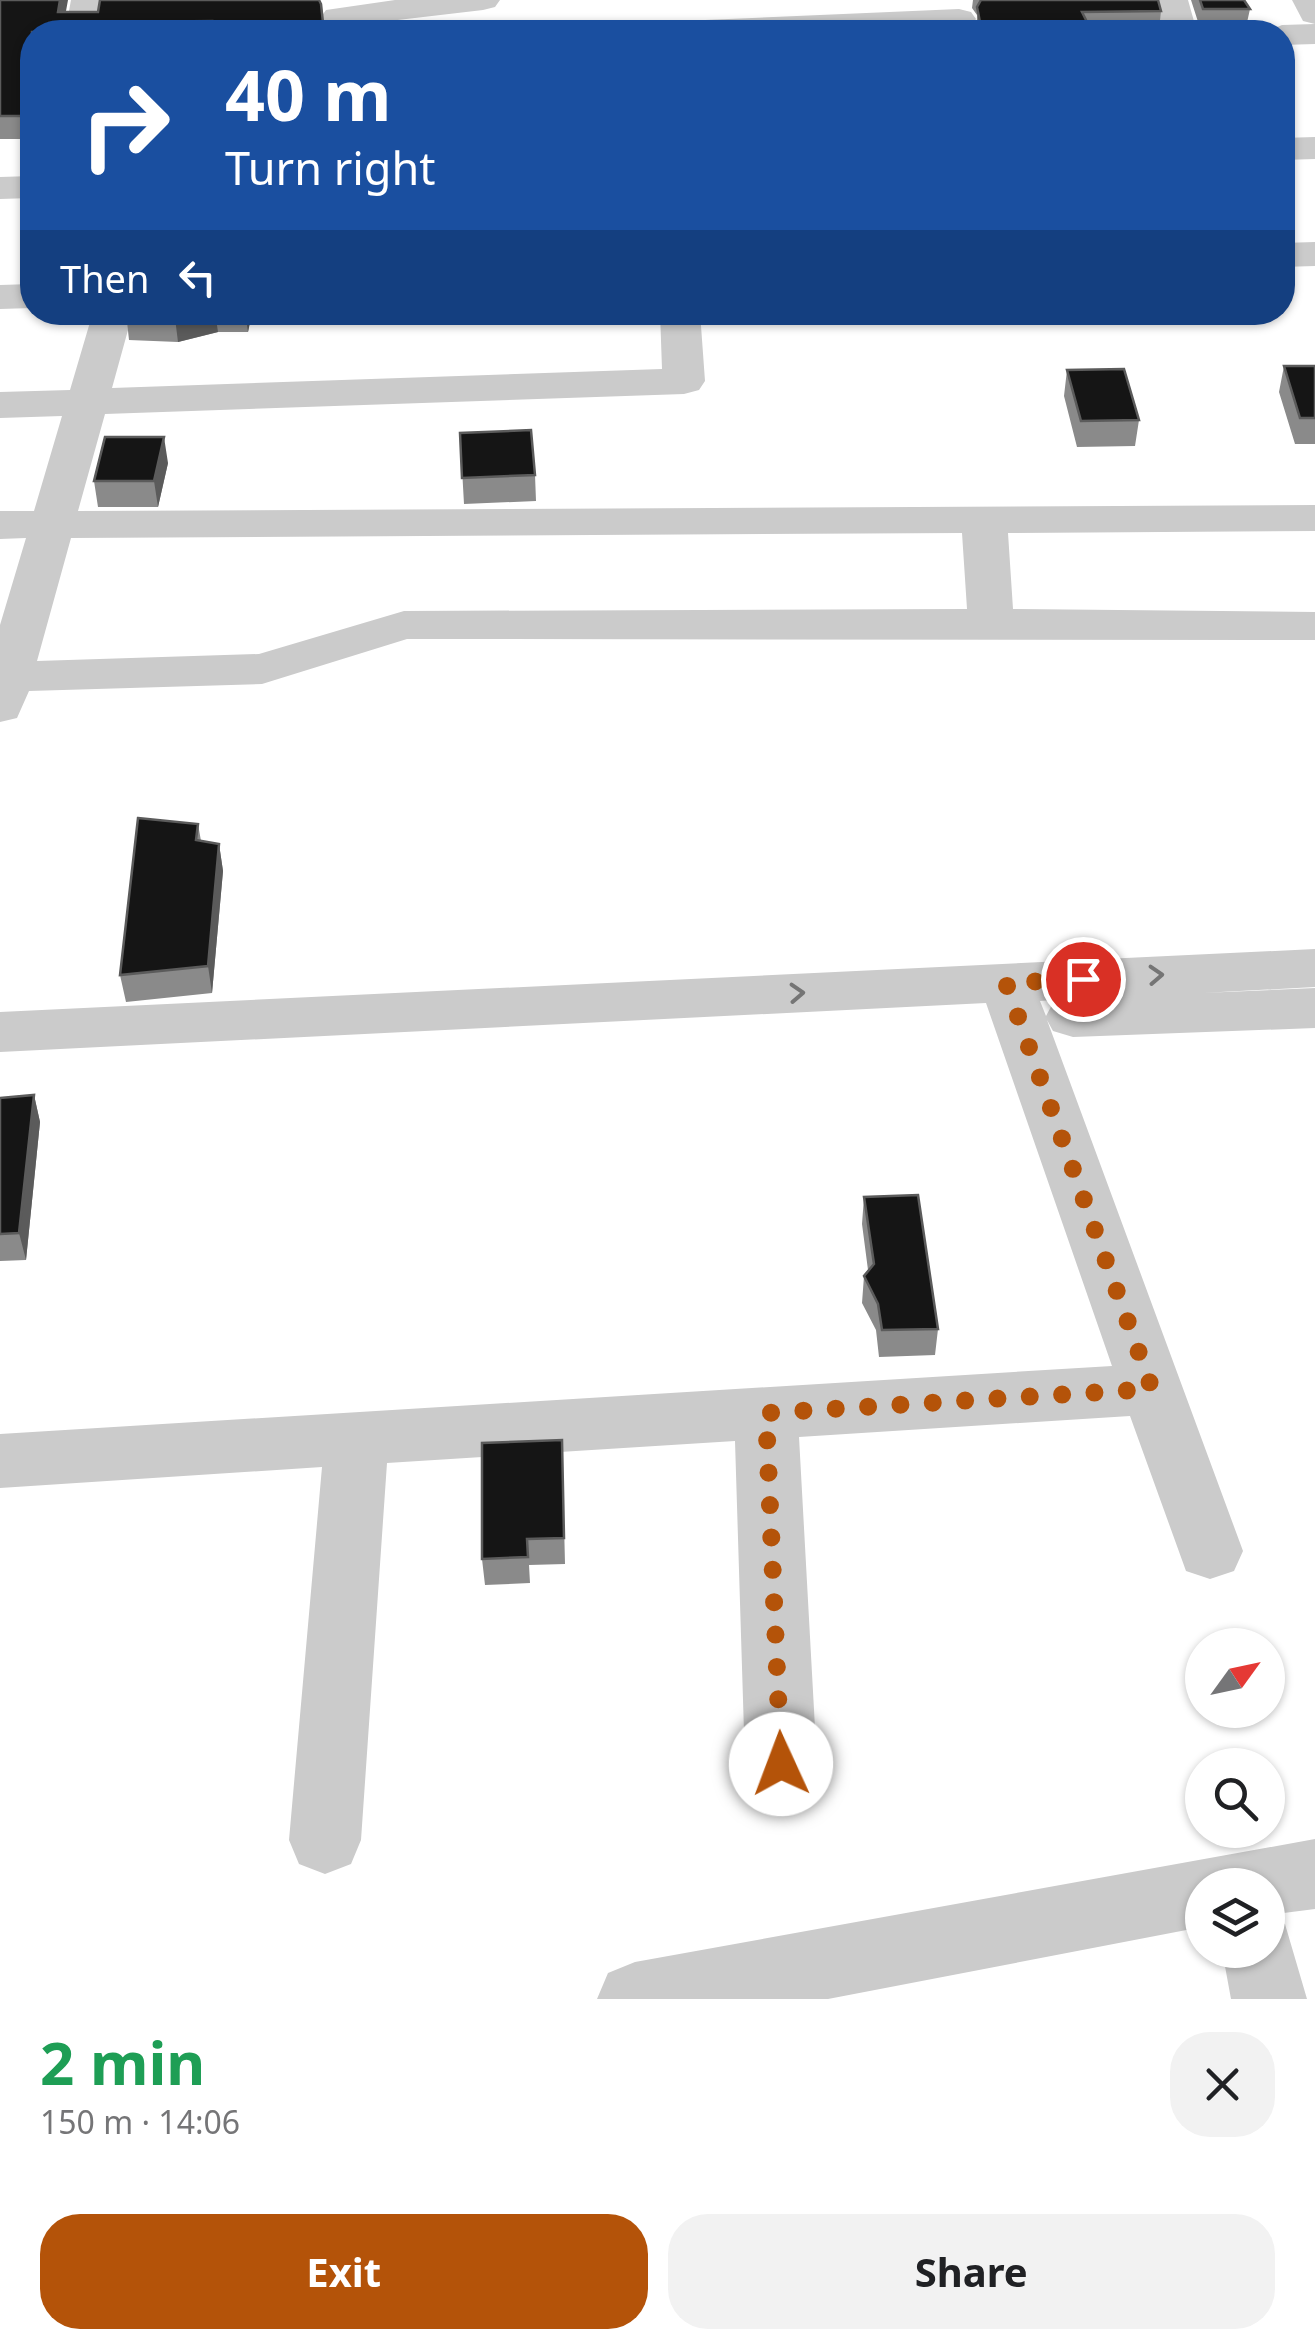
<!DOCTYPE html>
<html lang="en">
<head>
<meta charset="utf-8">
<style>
  body { margin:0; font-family:"Noto Sans",sans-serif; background:#f2f2f2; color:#202124; height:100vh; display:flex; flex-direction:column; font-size:38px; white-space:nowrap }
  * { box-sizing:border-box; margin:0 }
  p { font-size:32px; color:#757577 }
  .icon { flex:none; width:55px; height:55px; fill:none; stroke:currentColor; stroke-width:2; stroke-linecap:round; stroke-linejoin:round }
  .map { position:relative; height:1999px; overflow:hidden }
  .side { display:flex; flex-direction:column; background:#fff; flex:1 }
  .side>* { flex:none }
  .top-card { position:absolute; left:20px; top:20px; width:1275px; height:305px; border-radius:40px; box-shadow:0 2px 8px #0004; background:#1a4fa0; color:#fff; overflow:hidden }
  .needle { width:65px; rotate:57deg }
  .fabs { position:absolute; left:1185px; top:1628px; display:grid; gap:20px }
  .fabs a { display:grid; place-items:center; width:100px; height:100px; border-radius:50%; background:#fff; box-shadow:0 2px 8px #0004; font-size:50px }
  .pin { position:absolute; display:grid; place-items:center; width:85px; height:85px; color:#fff; margin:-42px; border:5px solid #fff; border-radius:50%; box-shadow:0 2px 10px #0007 }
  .me { position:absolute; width:110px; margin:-55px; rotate:358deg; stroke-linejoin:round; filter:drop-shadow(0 0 8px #0008) }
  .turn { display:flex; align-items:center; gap:35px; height:210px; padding:0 40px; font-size:45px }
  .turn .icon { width:130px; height:130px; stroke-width:2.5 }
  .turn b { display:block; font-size:70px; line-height:85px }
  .then { display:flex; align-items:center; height:95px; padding:0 40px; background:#0003; gap:20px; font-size:38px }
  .round { display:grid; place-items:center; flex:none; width:105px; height:105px; border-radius:40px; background:#f2f2f2 }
  .summary { display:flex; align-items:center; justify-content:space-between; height:170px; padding:0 40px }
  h1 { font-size:60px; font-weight:700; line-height:75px; color:#1e9e55 }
  .action { display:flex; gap:20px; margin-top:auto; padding:20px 40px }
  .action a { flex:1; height:115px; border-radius:40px; background:#b45309; color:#fff; font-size:40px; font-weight:700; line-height:115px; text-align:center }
  .action a+a { background:#f2f2f2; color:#202124 }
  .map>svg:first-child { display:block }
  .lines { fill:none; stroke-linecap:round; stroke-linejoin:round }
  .minor { fill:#cbcbcb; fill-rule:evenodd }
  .tertiary { fill:#cbcbcb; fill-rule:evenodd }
  .wall { fill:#8a8a8a }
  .shaded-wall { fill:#5b5b5b }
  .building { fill:#151515; stroke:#5b5b5b; stroke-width:2.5 }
  .oneway { stroke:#757575 }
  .route { stroke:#b45309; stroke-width:18; stroke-dasharray:0 32.4 }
</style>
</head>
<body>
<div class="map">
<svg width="1315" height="1999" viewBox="0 0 1315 1999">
  <rect width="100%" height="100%" fill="#fff"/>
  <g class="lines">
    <path class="minor" d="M71 0H105L99 32H65Z
      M395 0H500L495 7 483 10 338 27 326 24 321 17 326 10Z
      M1154 0H1188L1197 32H1163Z
      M959 9 971 12 976 19 971 26 886 32H641L646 25 658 22Z
      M1315 24V44L1282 45V32H1266L1282 25Z
      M1315 137V159L1282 160V138Z
      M32 176V198L0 199V177Z
      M1315 242V266L1282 267V243Z
      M32 284V308L0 309V285Z
      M93 312H133L112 388 662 369 660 312H700L705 381 699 390 684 394 105 414 78 511 1315 505V531L1008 533 1013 609 1315 612V640L407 639 262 684 29 691 17 718 0 722V625L26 538 0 539V511H34L62 416 0 418V392L70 390ZM962 533 967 609 404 611 259 654 37 661 71 538Z
      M1315 949V987L1202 993 1315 988V1028L1073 1037 1053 1031 1047 1020 1243 1551 1234 1571 1210 1579 1186 1571 1130 1416 799 1437 817 1764 806 1787 781 1796 756 1787 745 1764 735 1441 387 1463 361 1840 351 1864 325 1874 299 1864 289 1840 322 1467 0 1488V1434L1112 1366 986 1003 0 1052V1012ZM1066 999 1053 1003 1046 1016 1040 1001Z
      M1315 1839V1909L1268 1915V1885H1202V1927L828 1999H597L608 1973 635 1962Z
      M1268 1917 1285 1924 1307 1999H1231L1222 1950H1268Z"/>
    <path class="tertiary" d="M1292 0H1315V24L1303 21Z"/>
  </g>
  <path class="wall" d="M0 0 66 12 322 10 324 32H32L27 139H0Z
    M973 0H1158L1161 11 1159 30 1091 31 1092 32H977V15L972 8Z
    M1191 0H1244L1250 9 1246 27 1200 28Z
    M126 312H252L248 332H218L178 342 129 340Z
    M1284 366H1315V444H1295L1279 392Z
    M1067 370 1139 420 1135 446 1077 447 1064 396Z
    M460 433 535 475 536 501 464 504Z
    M168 463 158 507H98L94 481Z
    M198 824 201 841 219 844 223 871 212 993 126 1002 120 975Z
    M34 1095 40 1122 26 1260 0 1261V1098Z
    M864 1197 938 1329 935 1355 879 1357 876 1330 862 1303 864 1276 868 1270 862 1224Z
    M562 1440 565 1564 529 1565 530 1583 485 1585 482 1559Z"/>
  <path class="shaded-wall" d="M60 0H68L64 22 58 12Z
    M32 81V119L27 139 23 116Z
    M196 312H215L218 332 178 342 175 318Z
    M245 312H252L248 332Z
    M164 437 168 463 158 507 154 481Z
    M219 844 223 871 212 993 208 966Z
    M34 1095 40 1122 26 1260 19 1233Z"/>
  <path class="building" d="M0 0H60L58 12H98L100 0H319L321 4 324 32H210L212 21 49 23 47 32H32V81L23 116H0Z
    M981 0H1158L1161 11 1082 12 1092 32H982L977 7Z
    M1200 0H1244L1250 9H1203Z
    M126 312H196L175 318 125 315Z
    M1284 366H1315V418H1300Z
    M1124 369 1139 420 1081 421 1067 370Z
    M531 430 535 475 462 478 460 433Z
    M105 437H164L154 481H94Z
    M138 818 198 824 196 840 219 844 208 966 120 975Z
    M34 1095 19 1233 0 1234V1098Z
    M918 1195 938 1329 882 1330 878 1304 864 1276 874 1264 864 1197Z
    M562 1440 564 1538 527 1539 528 1557 482 1559V1443Z"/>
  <defs><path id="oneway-chevron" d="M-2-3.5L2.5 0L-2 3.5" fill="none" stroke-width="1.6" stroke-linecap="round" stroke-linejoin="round" transform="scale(2.5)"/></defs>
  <g class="oneway">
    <use href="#oneway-chevron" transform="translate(1156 975) rotate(-3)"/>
    <use href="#oneway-chevron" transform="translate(797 993) rotate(-3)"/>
  </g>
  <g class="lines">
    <path class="route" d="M781 1764 766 1413 1152 1389 1006 983 1083 979"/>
  </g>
</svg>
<div class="fabs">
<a><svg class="needle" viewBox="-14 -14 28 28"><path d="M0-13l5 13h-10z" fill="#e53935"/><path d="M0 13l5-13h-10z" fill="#757577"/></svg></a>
<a><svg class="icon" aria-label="search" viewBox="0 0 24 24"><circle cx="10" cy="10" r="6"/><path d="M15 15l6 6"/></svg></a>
<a><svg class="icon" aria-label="layers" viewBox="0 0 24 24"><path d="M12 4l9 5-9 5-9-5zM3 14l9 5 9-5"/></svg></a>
</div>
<div class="pin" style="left:1083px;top:979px;background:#d93025"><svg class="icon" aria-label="arrive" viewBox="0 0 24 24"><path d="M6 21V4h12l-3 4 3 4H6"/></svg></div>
<svg class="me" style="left:781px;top:1764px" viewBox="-20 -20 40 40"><circle r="19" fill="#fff"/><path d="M0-13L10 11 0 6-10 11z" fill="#b45309"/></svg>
<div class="top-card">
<div class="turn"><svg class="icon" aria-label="right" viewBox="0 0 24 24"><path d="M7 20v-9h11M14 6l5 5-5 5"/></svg><div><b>40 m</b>Turn right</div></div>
<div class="then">Then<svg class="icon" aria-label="left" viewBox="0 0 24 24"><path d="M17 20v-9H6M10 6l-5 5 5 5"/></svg></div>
</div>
</div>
<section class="side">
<div class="summary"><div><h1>2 min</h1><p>150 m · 14:06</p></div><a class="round"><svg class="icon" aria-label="close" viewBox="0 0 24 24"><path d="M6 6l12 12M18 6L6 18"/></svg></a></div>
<div class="action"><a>Exit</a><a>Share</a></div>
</section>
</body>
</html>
